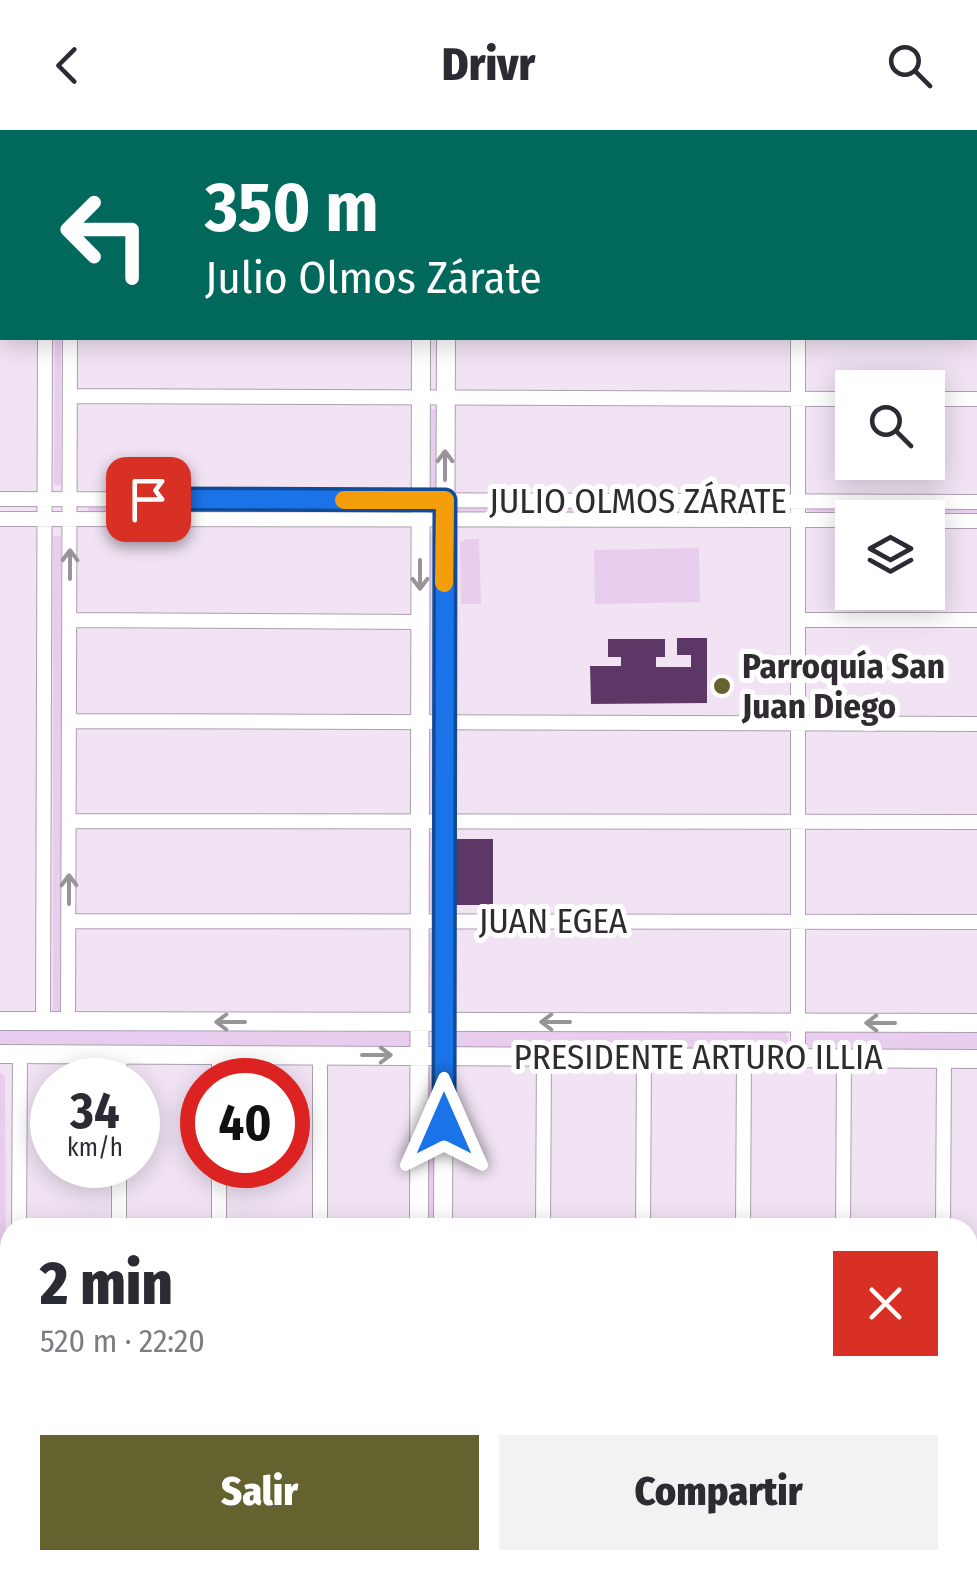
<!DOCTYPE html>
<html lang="es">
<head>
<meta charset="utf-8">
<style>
  body { margin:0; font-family:"Fira Sans Condensed",sans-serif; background:#f2f2f3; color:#2b2b33; height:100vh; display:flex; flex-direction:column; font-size:38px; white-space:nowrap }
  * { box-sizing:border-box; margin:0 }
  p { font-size:32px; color:#7c7c81 }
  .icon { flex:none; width:55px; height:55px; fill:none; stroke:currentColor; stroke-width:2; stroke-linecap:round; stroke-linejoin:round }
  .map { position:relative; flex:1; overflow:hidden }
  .panel { position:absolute; left:0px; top:1088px; width:978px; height:352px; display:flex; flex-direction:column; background:#fff; border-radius:30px 30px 0 0; box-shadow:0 5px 25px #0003 }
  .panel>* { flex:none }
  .banner { position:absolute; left:0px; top:0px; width:978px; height:210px; box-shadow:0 5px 25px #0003; background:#00695c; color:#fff; overflow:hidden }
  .buttons { position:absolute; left:835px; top:240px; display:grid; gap:20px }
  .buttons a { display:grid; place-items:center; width:110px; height:110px; border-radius:0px; background:#fff; box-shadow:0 5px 25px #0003; font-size:50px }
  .speed { position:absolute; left:30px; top:928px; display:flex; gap:20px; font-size:50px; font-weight:700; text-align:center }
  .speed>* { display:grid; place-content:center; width:130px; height:130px; border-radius:50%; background:#fff; box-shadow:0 5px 25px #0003; line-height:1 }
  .speed small { font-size:25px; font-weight:400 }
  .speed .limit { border:15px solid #d22; background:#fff; color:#111 }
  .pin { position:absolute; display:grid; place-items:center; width:85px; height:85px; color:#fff; margin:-42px; border-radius:20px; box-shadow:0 5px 15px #0006 }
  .me { position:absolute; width:110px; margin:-55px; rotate:0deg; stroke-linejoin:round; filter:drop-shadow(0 0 8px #0008) }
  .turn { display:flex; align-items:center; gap:35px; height:210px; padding:0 40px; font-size:45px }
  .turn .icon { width:130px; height:130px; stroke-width:2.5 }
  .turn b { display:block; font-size:70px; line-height:85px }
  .round { display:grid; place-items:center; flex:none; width:105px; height:105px; border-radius:0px; background:#f2f2f3 }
  .head { display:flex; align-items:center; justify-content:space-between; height:170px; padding:0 40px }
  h1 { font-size:60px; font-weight:800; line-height:75px }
  .action { display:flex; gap:20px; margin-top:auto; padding:20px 40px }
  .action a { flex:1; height:115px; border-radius:0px; background:#646330; color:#fff; font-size:40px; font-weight:800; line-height:115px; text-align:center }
  .action a+a { background:#f2f2f3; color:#2b2b33 }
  header { display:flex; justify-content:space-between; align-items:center; height:130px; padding:0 40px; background:#fff; font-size:45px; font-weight:800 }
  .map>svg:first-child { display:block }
  .green { fill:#e8cdee }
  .building { fill:#5d3866 }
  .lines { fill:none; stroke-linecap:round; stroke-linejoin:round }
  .minor-casing { stroke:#ac9faf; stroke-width:16 }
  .tertiary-casing { stroke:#ac9faf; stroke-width:20 }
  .secondary-casing { stroke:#ac9faf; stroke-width:22 }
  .minor { stroke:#fff; stroke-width:14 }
  .tertiary { stroke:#fff; stroke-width:18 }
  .secondary { stroke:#fff; stroke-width:20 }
  .oneway { stroke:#989598 }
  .route-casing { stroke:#114b97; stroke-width:25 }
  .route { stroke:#1a73e8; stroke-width:18 }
  .slow { stroke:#f59e0b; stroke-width:18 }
  .poi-dot { fill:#646330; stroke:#fff; stroke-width:4 }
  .labels { text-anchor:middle; stroke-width:10; stroke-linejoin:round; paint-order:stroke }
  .street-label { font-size:35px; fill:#302b31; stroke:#fff }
  .poi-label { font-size:35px; font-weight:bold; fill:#302b31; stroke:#fff; text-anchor:start }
</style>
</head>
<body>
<header><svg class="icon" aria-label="back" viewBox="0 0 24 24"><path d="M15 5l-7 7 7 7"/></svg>Drivr<svg class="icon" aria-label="search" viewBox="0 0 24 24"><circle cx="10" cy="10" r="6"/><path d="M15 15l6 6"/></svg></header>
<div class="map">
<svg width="977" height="1439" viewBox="0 0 977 1439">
  <rect width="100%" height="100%" fill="#f1e3f4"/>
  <path class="green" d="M55 208H61V355H54Z
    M430 279H437L436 360H429Z
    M88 376H411L413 378 411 383 87 384Z
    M454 377 788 378 789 380 786 384 454 383Z
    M811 377 977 378V385L811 384 808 382Z
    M429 404H436V584H428Z
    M53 406H61V884H53Z
    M466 409H479L481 474H461L460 413Z
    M699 418 700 472 595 474 594 420Z
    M429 602H435V683H429Z
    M428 702H435L436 782H428Z
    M429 802H436V882H429Z
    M0 897 408 900 412 903V916L408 919 0 917Z
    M977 899V919H810L805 913 807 901Z
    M457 901H785L789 910 786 916 776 919H458L451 911V906Z
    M428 936H435V1097L428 1098Z
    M0 942 5 946 6 1195 0 1197Z"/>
  <path class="building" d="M677 508H707V573L591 574 590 536H621V527H608V509H665V527H656V537H691V525H677Z
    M455 709H493V775H455Z"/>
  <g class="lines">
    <defs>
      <path id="minor" d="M71 0V2
        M798 0V2
        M46 2V0
        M975 67H977
        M975 169H977
        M70 266 852 269
        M928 269H977
        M0 369 977 372
        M0 389 852 390
        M928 391H977
        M70 490 420 492
        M798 490H977
        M69 591 977 594
        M69 691 977 692
        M68 791 977 792
        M43 891 45 208
        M68 891 70 208
        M798 928V208
        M119 950 120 924
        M219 950V924
        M19 1098 20 924
        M119 1098V1035
        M219 1098V1035
        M320 1098V925
        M543 1098 544 926
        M643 1098 644 927
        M743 1098 744 927
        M843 1098 844 928
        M943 1098 944 929
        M621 1430 625 1439
        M730 1430 733 1439
        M836 1430 840 1439
        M217 1439V1430
        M320 1439V1430
        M947 1439V1430"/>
      <path id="tertiary" d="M446 0V2
        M421 2V0
        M0 891 977 893
        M0 924 977 929
        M419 1098 421 208
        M443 1098 446 208
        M0 1221 10 1234
        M0 1259 10 1272
        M131 1430 138 1439
        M159 1430 166 1439
        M418 1439V1430
        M442 1439V1430"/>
      <path id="secondary" d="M968 1249 977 1245
        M968 1293 977 1289
        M479 1439 503 1430
        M578 1439 602 1430"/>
    </defs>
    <use href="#minor" class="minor-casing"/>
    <use href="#tertiary" class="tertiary-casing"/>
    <use href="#secondary" class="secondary-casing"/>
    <use href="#minor" class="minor"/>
    <use href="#tertiary" class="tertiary"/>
    <use href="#secondary" class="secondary"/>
  </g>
  <defs><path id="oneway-shaft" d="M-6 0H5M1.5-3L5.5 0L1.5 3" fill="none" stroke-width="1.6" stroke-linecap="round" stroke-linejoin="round" transform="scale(2.5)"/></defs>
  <g class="oneway">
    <use href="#oneway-shaft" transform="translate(445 335) rotate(-90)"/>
    <use href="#oneway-shaft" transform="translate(70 434) rotate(-90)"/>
    <use href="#oneway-shaft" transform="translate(420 445) rotate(90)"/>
    <use href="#oneway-shaft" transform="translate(69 759) rotate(-90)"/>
    <use href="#oneway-shaft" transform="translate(230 892) rotate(-180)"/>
    <use href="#oneway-shaft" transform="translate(555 892) rotate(-180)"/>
    <use href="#oneway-shaft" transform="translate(880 893) rotate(-180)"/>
    <use href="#oneway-shaft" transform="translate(377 925)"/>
  </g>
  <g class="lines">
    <defs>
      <path id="route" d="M148 369 445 370 444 994"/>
    </defs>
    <use href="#route" class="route-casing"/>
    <use href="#route" class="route"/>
    <path class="slow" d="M344 370H445L444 453"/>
  </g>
  <circle class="poi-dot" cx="722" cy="556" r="10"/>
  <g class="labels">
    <g class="street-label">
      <text x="638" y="383">JULIO OLMOS ZÁRATE</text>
      <text x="553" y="803">JUAN EGEA</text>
      <text x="698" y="939">PRESIDENTE ARTURO ILLIA</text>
    </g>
    <g class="poi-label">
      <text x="742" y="548">Parroquía San<tspan x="742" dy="40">Juan Diego</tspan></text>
    </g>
  </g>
</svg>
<div class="buttons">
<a><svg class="icon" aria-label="search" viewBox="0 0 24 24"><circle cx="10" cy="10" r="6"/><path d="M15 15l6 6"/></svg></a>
<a><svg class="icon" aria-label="layers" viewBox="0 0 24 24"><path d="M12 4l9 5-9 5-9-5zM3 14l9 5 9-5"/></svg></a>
</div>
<div class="speed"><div>34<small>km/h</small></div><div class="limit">40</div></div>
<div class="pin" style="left:148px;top:369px;background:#d93025"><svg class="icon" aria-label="arrive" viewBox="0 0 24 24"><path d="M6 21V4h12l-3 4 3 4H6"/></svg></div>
<svg class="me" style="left:444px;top:994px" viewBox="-20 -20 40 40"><path d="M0-17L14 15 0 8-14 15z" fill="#1a73e8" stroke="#fff" stroke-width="4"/></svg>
<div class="banner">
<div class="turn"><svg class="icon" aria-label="left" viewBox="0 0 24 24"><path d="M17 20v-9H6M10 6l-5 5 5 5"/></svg><div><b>350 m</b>Julio Olmos Zárate</div></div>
</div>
<section class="panel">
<div class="head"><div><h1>2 min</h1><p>520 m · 22:20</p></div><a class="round" style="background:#d93025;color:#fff"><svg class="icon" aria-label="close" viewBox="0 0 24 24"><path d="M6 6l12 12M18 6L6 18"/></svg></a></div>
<div class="action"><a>Salir</a><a>Compartir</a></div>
</section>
</div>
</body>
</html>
